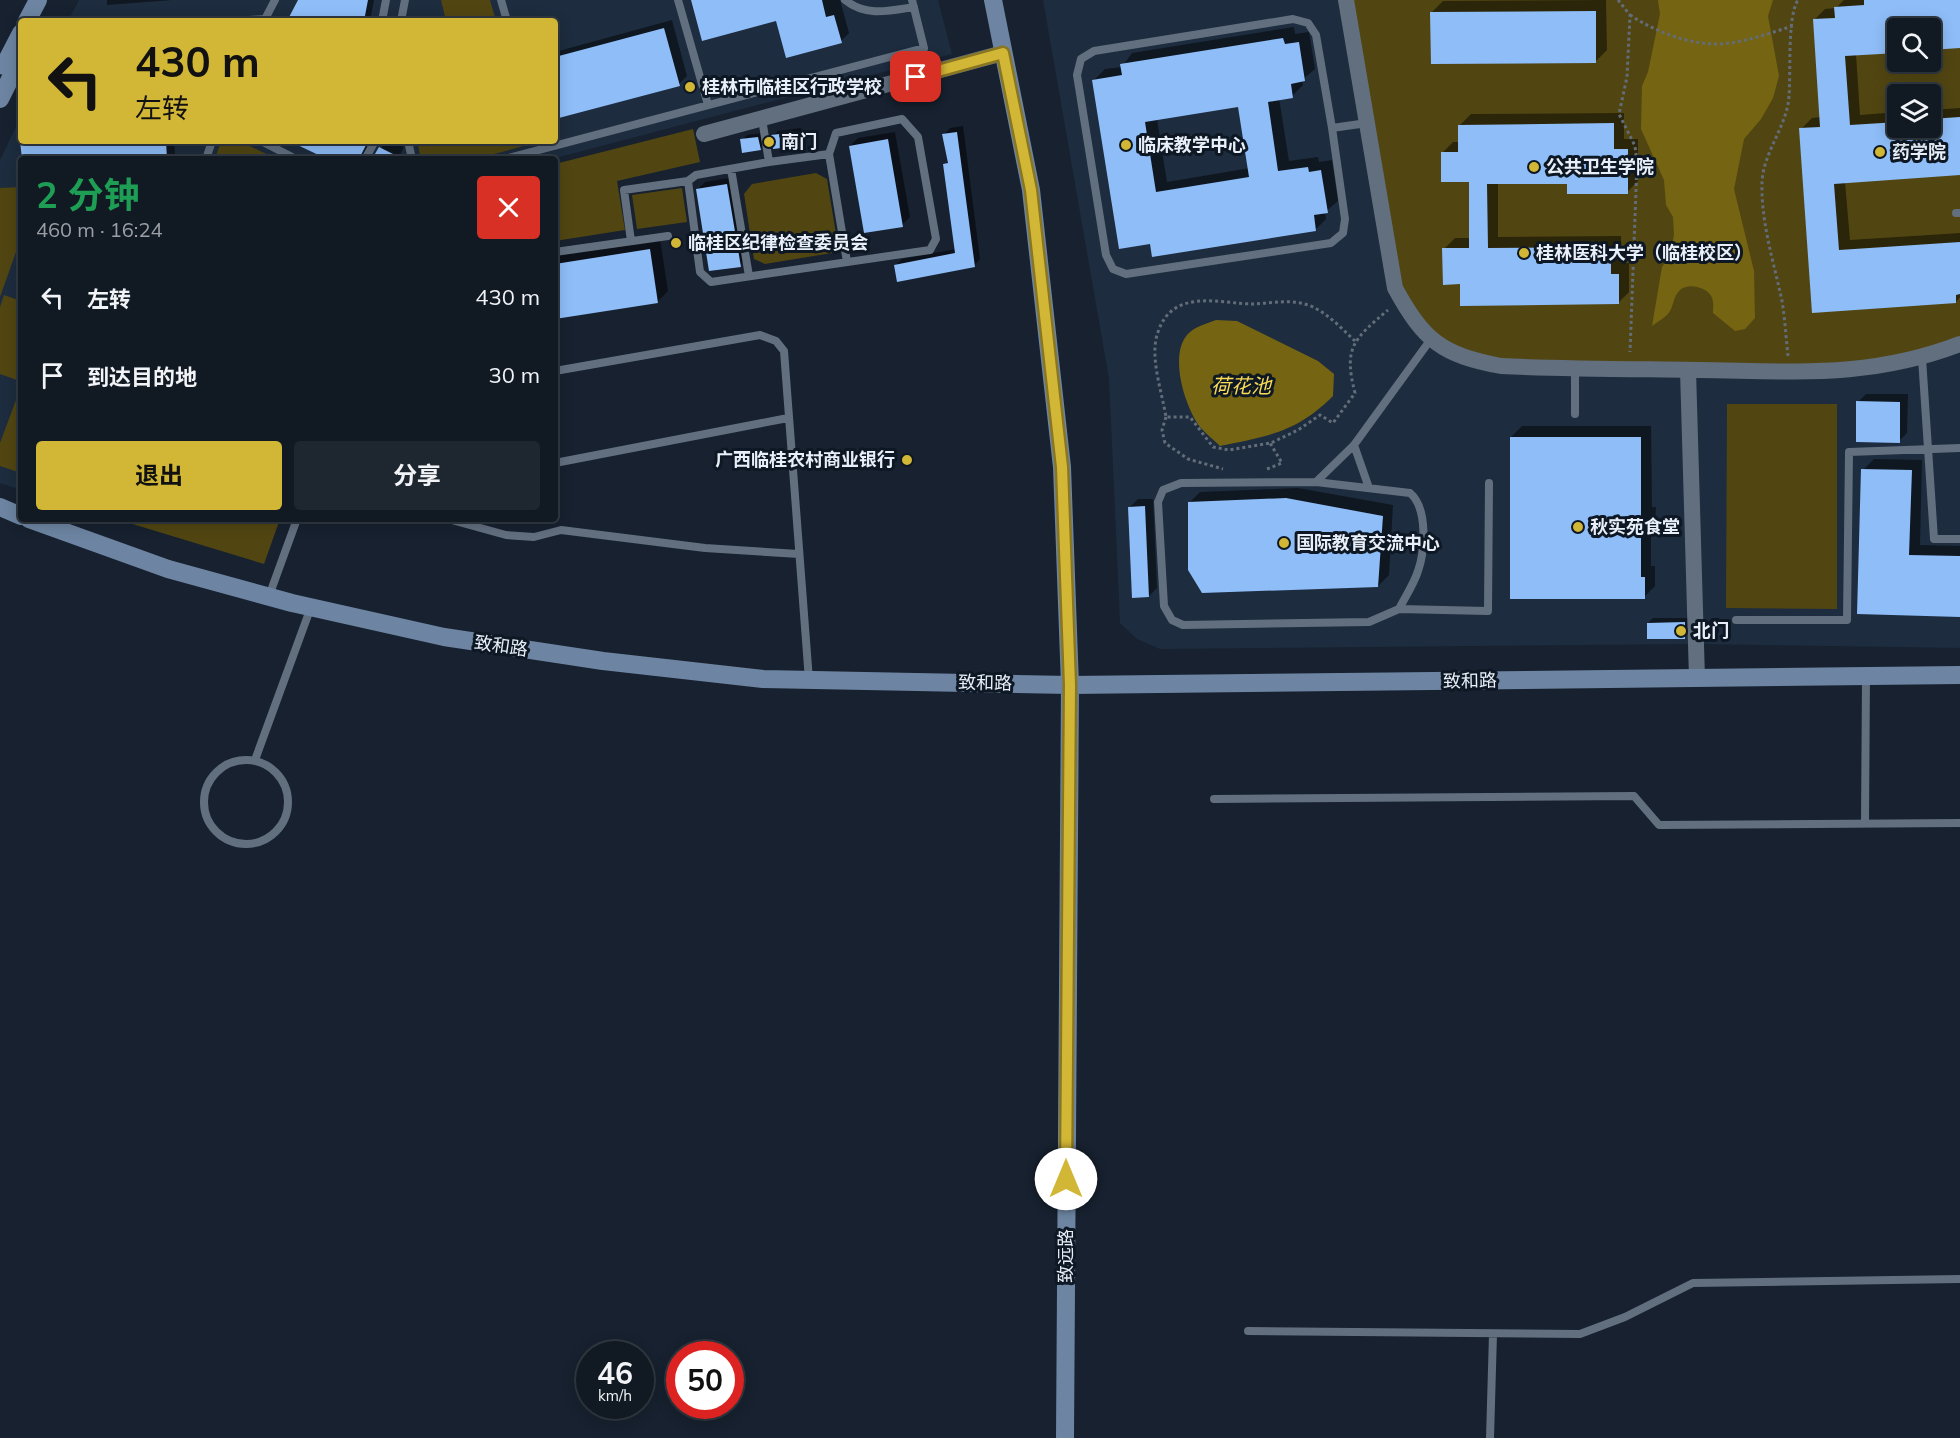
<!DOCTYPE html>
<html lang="zh">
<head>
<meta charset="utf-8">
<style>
  body { margin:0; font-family:Mulish,"Noto Sans SC",sans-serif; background:#1e2630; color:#f1f3f6; height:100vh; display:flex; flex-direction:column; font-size:22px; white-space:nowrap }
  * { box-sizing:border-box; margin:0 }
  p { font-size:20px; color:#9ca0a6 }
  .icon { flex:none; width:33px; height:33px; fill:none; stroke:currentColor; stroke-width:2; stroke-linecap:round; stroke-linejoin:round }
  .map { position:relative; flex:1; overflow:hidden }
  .drawer { position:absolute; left:18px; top:156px; width:540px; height:366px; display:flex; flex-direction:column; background:#111923; border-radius:6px; box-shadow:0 3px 15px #0003,0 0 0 2px #303841 }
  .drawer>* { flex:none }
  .guide { position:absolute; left:18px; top:18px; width:540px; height:126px; border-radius:6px; box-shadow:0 3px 15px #0003,0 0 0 2px #303841; background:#d2b635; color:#111; overflow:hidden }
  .fabs { position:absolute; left:1887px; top:18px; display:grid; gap:12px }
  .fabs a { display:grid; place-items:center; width:54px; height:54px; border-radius:6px; background:#111923; box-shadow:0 3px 15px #0003,0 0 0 2px #303841; font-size:30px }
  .speed { position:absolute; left:576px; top:1341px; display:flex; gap:12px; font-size:30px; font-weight:700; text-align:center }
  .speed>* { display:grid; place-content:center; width:78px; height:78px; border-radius:50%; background:#111923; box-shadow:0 3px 15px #0003,0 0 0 2px #303841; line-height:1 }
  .speed small { font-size:15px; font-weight:400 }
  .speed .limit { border:9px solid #d22; background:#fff; color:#111 }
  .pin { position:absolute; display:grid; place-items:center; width:51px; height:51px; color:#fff; margin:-26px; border-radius:12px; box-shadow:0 3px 9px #0006 }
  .me { position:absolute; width:66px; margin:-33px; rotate:0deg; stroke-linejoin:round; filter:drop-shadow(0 0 4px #0008) }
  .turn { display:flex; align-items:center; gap:21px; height:126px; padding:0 18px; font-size:27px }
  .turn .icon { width:78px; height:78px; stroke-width:2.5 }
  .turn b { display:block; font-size:42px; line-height:51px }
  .round { display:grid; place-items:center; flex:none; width:63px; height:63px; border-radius:6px; background:#1e2630 }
  .head { display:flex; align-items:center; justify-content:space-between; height:102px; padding:0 18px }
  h1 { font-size:36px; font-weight:700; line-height:45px; color:#1e9e55 }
  .cta { display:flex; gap:12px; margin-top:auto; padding:12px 18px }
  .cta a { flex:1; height:69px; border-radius:6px; background:#d2b635; color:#111; font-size:24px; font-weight:700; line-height:69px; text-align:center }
  .cta a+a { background:#1e2630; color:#f1f3f6 }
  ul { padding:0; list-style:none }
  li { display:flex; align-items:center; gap:18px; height:78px; padding:0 18px }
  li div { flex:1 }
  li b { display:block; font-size:22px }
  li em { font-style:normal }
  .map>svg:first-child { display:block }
  .built { fill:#1d2c3e; fill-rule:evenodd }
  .green { fill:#514612; fill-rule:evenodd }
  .water { fill:#756411 }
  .shadow { fill:#0007; fill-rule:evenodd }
  .building { fill:#8ebdf8; fill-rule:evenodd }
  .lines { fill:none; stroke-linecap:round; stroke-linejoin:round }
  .path { stroke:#636c79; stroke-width:3; stroke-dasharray:3 3; stroke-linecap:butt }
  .lane { stroke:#626f7f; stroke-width:8 }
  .street { stroke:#626f7f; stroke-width:16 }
  .secondary { stroke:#6d85a2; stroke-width:18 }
  .route-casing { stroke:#887622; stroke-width:15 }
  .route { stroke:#d2b635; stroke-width:10 }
  .poi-dot { fill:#d2b635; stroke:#0e1825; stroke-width:2 }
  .labels { text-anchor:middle; stroke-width:6; stroke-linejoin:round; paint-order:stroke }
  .poi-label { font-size:18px; font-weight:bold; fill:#e8eff8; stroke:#0e1825; text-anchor:start }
  .street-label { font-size:18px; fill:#e8eff8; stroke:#0e1825 }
  .water-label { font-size:20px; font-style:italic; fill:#f8da55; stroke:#0e1825 }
</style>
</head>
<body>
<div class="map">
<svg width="1960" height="1438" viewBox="0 0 1960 1438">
  <rect width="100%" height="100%" fill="#17212f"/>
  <path class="built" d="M79 0H938L952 54 552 159H21V490L0 483V160L21 116V141H555V21H68Z
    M1043 0H1960V648L1696 644 1160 649 1137 639 1120 623 1109 379ZM1898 28H1930V62H1898ZM1898 94H1930V128H1898Z"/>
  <path class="green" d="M441 0H490L496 21H446Z
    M1346 0H1960V344L1883 367H1525L1456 355 1407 311ZM1898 28H1930V62H1898ZM1898 94H1930V128H1898Z
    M693 129 700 162 617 181 625 230 555 241V164Z
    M221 141H239L277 159H215Z
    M417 141H527V145L476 159H421Z
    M816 173 827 179 838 246 832 253 765 264 754 259 744 194 752 184Z
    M21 187V238L0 297V188Z
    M682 188 687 222 637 229 632 195Z
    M4 295 21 301V369L17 380 0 374V307Z
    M19 392 21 393V473L0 466V443Z
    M1727 404H1837V609L1726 608Z
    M116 519H280L264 564Z"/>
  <path class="water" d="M1658 0H1773L1768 16 1779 76 1773 98 1761 119 1744 139 1734 189 1754 271 1755 318 1745 329 1735 331 1713 313C1713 309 1714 302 1712 298 1709 288 1689 282 1680 290 1673 297 1674 304 1670 311 1667 317 1657 322 1652 326L1662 267 1670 255 1674 235 1673 217 1666 205 1664 180 1641 129 1642 86 1648 72 1660 14Z
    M1216 320 1237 321 1318 361 1334 374 1333 396C1297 432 1269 436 1220 446 1214 440 1206 434 1200 427 1185 407 1169 356 1187 335 1194 327 1205 324 1216 320Z"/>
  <path class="shadow" d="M107 0H172L107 5Z
    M299 0H374L370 21H288Z
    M692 0H840L849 33 841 41 777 19Z
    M1606 0 1607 50 1596 61 1432 12 1443 1Z
    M1844 0H1960V47L1930 28H1898L1856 54 1860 115 1898 112V128H1930V110L1960 108V174L1845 182 1850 240 1960 233V297L1956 302 1813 311 1801 129 1812 118 1821 117 1814 20 1825 9 1836 8Z
    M672 20 687 76 679 84 555 117V52Z
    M1294 27 1295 34 1309 32 1315 69 1302 80 1303 85 1292 96 1279 98 1289 161 1318 157 1319 162 1332 160 1338 201 1325 212 1326 219 1315 230 1151 242 1094 80 1105 69 1122 67 1132 53ZM1239 106 1250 168 1167 182 1157 119Z
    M1624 113V139H1638V181L1627 192 1569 182 1498 183V237L1621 236 1622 263H1629V292L1618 303 1462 283 1444 249 1455 238H1470V180L1442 153 1453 142H1460V125L1471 114Z
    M963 126 980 259 974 266 896 265 902 259 956 249 945 165 949 161 944 135 950 128Z
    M801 128 802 139 797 144 773 136 778 131Z
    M895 132 910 217 902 225 850 146 858 138Z
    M763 133 765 144 760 149 742 140 747 135Z
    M22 141H174L175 154 170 159H23Z
    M293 141H370L367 147V155L375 156 387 141 404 147 398 159H330Z
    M735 177 748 257 740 265 697 190 705 182Z
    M660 239 668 291 657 302 555 318V255Z
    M1866 394H1908L1907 433 1899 441 1858 402Z
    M1522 426H1651L1652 507H1656L1655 524 1651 528V566H1655V586L1644 597 1511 437Z
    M1874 459 1922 460 1920 545 1960 546V616L1859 613 1863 470Z
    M1298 488 1393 505 1389 575 1378 586 1189 503 1200 492Z
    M1138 499H1153L1157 588 1149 596 1130 507Z
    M1653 618H1689L1690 632 1685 637 1648 623Z
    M1712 618H1719V632L1714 637H1708L1707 623Z"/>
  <path class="building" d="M298 0H368L364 21H287Z
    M691 0H822L826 17 834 15 842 43 786 58 776 21 702 41Z
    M1864 0H1960V48L1930 50V28H1898V53L1845 56 1850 125 1898 122V128H1930V119L1960 117V175L1834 184 1839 250 1960 242V294L1956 295V303L1812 313 1799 128 1820 127 1813 19 1835 18 1834 7 1864 5Z
    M1596 11V63L1431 64 1430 12Z
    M664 28 680 86 555 119V57Z
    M1283 38 1285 44 1299 42 1305 81 1291 84 1293 98 1268 102 1278 171 1308 167 1309 172 1321 170 1328 213 1314 215 1316 231 1152 257 1150 244 1119 249 1092 80 1122 75 1120 64ZM1238 107 1249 177 1156 192 1145 122Z
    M1614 123V149H1628V194H1567V184H1487L1488 248 1611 247V274H1619V304L1460 306V284L1443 285 1442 248H1469V182H1441V152H1458V125Z
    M796 132 798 146 773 149 771 135Z
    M957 132 975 267 897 282 894 265 955 253 943 164 948 163 942 134Z
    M758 137 761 150 742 153 740 139Z
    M888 139 903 227 864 233 849 146Z
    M20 141H166L167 159H22Z
    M289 141H368L359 159H327Z
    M379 147 403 159H372Z
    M727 184 741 267 709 271 696 189Z
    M650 249 658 303 555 319V264Z
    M1856 401 1900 402V443L1856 442Z
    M1510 437H1641V517H1645V536H1641V577H1645V599H1510Z
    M1861 469 1912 470 1909 555 1960 556V617L1857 614Z
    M1286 498 1383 516 1378 587 1202 593 1188 570V502Z
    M1145 506 1149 597 1132 598 1128 507Z
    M1685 622V639H1647V623Z"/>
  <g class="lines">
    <path class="path" d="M1618 0 1630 15 1627 77 1619 114 1635 146 1637 163 1630 352
      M1630 15C1657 33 1697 48 1730 43 1751 40 1773 32 1793 26
      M1355 341C1341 328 1327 312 1308 305 1290 299 1272 303 1254 304 1221 304 1173 287 1158 332 1149 356 1162 392 1166 417H1190L1213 447 1229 450 1271 443 1298 430 1320 415 1333 423 1355 393C1343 347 1354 339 1388 310
      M1788 356C1786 338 1785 319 1782 301 1774 263 1761 223 1762 183 1763 152 1787 127 1789 96 1791 73 1787 17 1798 0
      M1166 417 1162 430 1165 443 1188 459 1223 469
      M1267 469 1282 463 1270 443"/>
    <path class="lane" d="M501 0 507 21
      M678 0 708 105
      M845 0C866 17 889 11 914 7
      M236 21 265 19
      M264 21 275 0
      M382 21 386 0
      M401 21 405 0
      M762 119 769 162 696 175 688 181 700 272 711 282 930 250 936 239 918 137 902 119 836 133 829 154 769 162
      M1332 128 1345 219 1343 233 1331 243 1126 274 1113 269 1106 255 1077 75 1081 59 1094 51 1293 19 1308 23 1316 35 1332 128 1367 123
      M261 141 296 159
      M408 141 412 159
      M829 154 847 262
      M206 159 212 141
      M365 159 375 141
      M505 159 924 48 912 0
      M731 169 749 276
      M1956 213H1960
      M631 241 624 190 688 181
      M555 252 668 236
      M1922 358 1934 539H1960
      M555 371 760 335 776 341 784 351 809 680
      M1575 414V368
      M1354 445 1369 488
      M555 463 788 418
      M1316 482 1410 493C1428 508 1425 551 1418 571 1414 584 1405 597 1399 609L1369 622 1183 625 1172 620 1164 606 1158 502 1163 490 1181 483 1316 482 1354 445 1431 339
      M448 519 506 535 534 537 561 530 705 548 799 554
      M269 596 297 519
      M1399 609 1488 611 1489 483
      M1736 620H1847L1849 452 1960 448
      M204 802a42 42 0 1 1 84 0a42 42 0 1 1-84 0Z
      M255 760 311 607
      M1214 799 1634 796 1659 825 1960 823
      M1865 823 1866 676
      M1248 1331 1580 1334 1625 1317 1693 1283 1960 1279
      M1490 1438 1493 1334"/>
    <path class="street" d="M1346 0 1395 288C1424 341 1442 355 1501 366 1567 369 1633 369 1698 370 1793 371 1869 379 1960 344
      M704 134 1003 53
      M1688 370 1697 678"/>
    <path class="secondary" d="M993 0 1031 190 1062 467 1070 685 1065 1438
      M27 21 38 0
      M4 66 21 33
      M0 99 21 57
      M0 507 21 516
      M29 519 168 569 292 603 444 637 603 661 763 679 1070 685 1960 675"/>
  </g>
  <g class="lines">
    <defs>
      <path id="route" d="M916 77 1003 53 1031 190 1062 467 1070 685 1066 1179"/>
    </defs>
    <use href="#route" class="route-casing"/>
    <use href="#route" class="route"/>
  </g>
  <g class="poi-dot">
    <circle cx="690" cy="87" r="6"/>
    <circle cx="769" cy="142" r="6"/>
    <circle cx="1126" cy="145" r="6"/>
    <circle cx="1880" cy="152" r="6"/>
    <circle cx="1534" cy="167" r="6"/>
    <circle cx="676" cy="243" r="6"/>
    <circle cx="1524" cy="253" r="6"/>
    <circle cx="907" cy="460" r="6"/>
    <circle cx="1578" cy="527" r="6"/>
    <circle cx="1284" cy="543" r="6"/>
    <circle cx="1681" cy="631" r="6"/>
  </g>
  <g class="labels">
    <g class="poi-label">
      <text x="702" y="93">桂林市临桂区行政学校</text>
      <text x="781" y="148">南门</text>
      <text x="1138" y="151">临床教学中心</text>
      <text x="1892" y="158">药学院</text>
      <text x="1546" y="173">公共卫生学院</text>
      <text x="688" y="249">临桂区纪律检查委员会</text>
      <text x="1536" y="259">桂林医科大学（临桂校区）</text>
      <text x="895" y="466" text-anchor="end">广西临桂农村商业银行</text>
      <text x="1590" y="533">秋实苑食堂</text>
      <text x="1296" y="549">国际教育交流中心</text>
      <text x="1693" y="637">北门</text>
    </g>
    <g class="street-label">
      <text transform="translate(501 646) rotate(8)" y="6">致和路</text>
      <text transform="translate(1470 681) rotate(-1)" y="6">致和路</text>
      <text transform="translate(985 683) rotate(1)" y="6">致和路</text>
      <text transform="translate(1066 1256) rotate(-90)" y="6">致远路</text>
    </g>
    <g class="water-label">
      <text x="1241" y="393">荷花池</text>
    </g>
  </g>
</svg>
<div class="fabs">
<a><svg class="icon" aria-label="search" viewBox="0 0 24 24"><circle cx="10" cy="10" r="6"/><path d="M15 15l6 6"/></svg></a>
<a><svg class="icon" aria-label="layers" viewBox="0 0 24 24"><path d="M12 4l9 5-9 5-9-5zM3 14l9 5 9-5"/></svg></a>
</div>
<div class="speed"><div>46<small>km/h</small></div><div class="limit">50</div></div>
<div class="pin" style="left:916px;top:77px;background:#d93025"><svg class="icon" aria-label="arrive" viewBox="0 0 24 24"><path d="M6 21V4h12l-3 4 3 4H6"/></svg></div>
<svg class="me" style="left:1066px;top:1179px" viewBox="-20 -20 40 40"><circle r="19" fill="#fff"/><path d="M0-13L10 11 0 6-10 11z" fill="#d2b635"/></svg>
<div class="guide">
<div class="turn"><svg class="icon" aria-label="left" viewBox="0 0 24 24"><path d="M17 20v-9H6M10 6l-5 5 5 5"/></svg><div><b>430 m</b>左转</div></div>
</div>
<section class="drawer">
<div class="head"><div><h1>2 分钟</h1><p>460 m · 16:24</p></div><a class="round" style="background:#d93025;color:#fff"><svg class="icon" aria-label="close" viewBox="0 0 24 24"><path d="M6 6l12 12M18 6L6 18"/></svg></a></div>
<ul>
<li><svg class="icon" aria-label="left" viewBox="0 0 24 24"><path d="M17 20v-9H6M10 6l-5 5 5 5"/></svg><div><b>左转</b></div><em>430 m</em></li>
<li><svg class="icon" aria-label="arrive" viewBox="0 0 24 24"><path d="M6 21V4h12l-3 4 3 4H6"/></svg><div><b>到达目的地</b></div><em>30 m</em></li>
</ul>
<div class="cta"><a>退出</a><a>分享</a></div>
</section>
</div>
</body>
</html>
